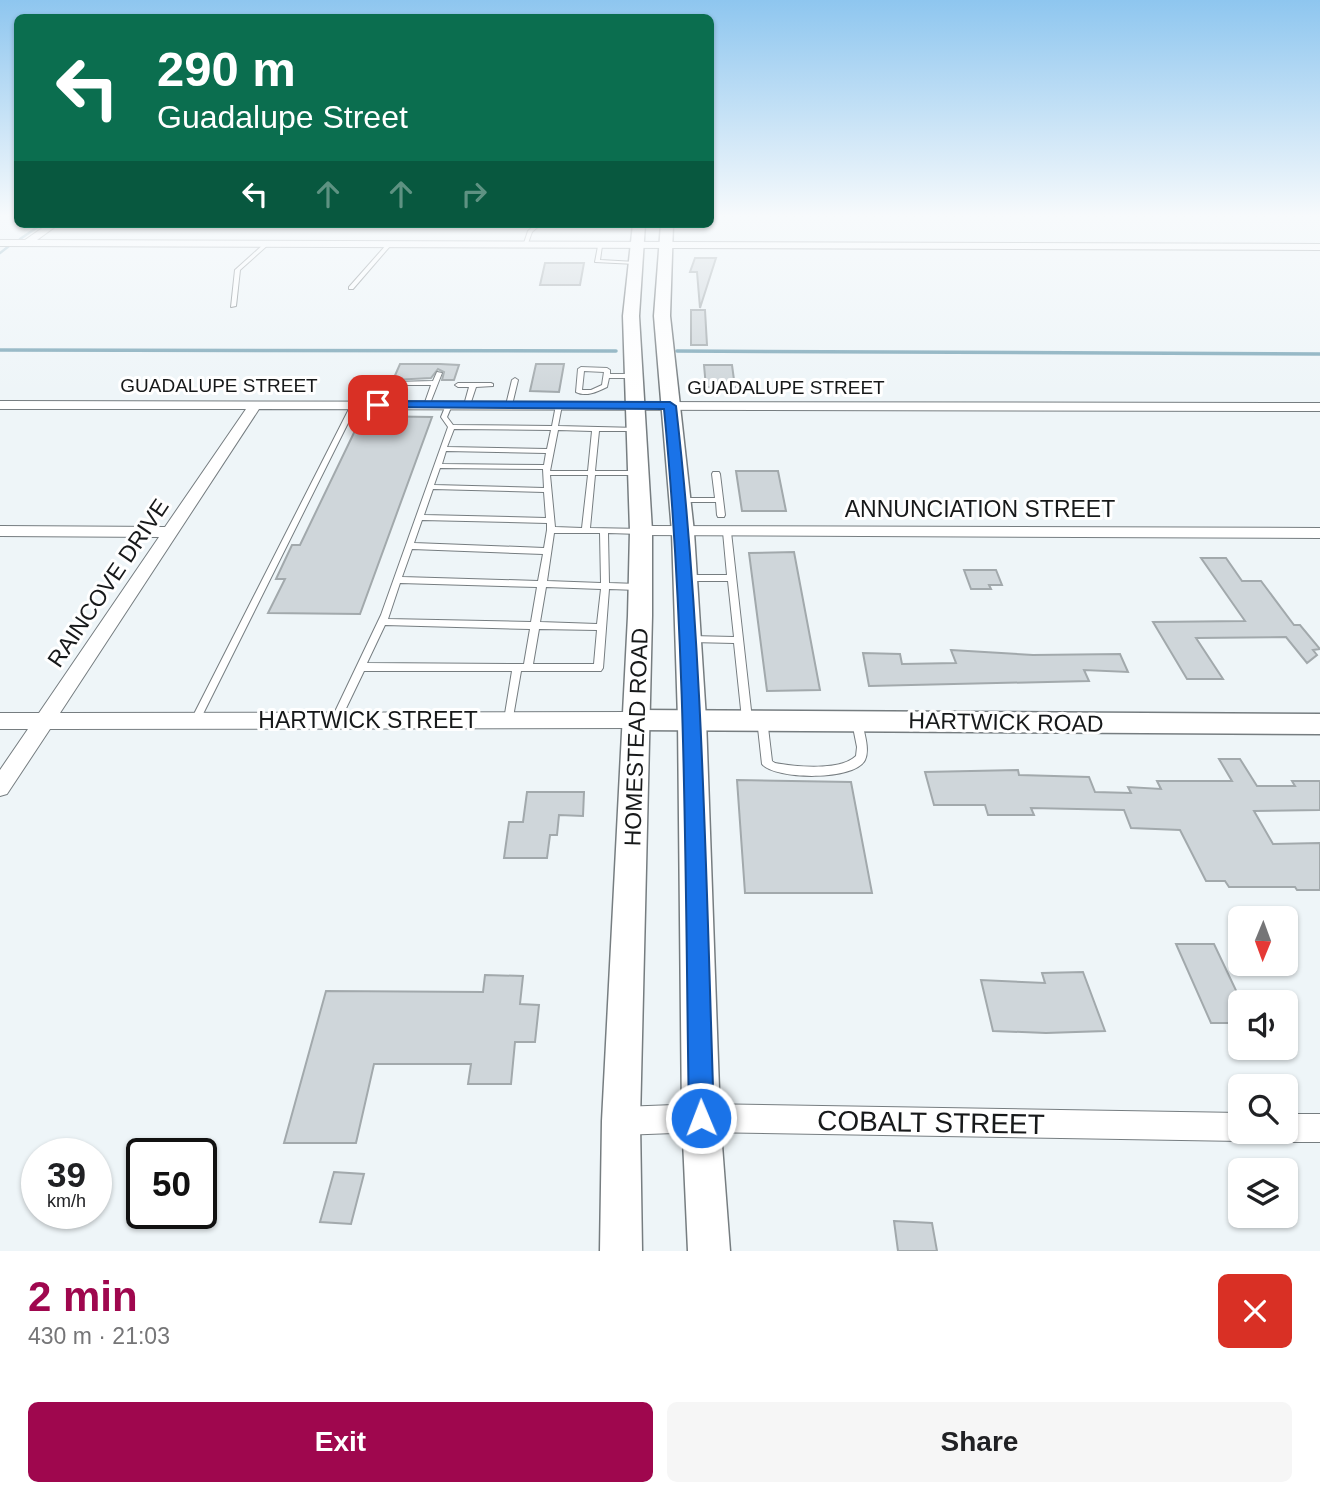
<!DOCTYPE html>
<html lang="en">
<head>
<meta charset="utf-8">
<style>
  body { margin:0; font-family:Helvetica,sans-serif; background:#f6f6f6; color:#202124; height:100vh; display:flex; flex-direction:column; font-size:26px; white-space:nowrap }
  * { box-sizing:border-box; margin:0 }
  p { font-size:23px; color:#757577 }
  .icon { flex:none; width:38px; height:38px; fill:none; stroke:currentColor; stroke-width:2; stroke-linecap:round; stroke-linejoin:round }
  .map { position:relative; height:1251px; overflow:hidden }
  .side { display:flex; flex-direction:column; background:#fff; flex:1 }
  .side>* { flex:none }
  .banner { position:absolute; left:14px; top:14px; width:700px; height:214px; border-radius:10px; box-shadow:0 2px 5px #0004; background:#0b6e4f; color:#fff; overflow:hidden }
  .needle { width:46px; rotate:181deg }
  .buttons { position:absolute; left:1228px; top:906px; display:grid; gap:14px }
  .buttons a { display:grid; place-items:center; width:70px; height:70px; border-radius:10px; background:#fff; box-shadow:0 2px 5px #0004; font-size:35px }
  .speed { position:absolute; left:21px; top:1138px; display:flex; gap:14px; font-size:35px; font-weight:700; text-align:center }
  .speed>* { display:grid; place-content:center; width:91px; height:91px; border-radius:50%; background:#fff; box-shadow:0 2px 5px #0004; line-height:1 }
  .speed small { font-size:18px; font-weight:400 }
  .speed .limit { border:4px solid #111; border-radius:10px; background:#fff; color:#111 }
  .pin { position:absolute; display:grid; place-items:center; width:60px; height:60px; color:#fff; margin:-30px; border-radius:14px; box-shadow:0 4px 10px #0006 }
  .me { position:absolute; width:77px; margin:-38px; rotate:359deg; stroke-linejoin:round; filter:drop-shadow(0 0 5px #0008) }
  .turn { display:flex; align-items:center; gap:24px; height:147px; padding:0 28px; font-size:32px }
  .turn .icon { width:91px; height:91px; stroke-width:2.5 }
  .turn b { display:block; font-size:49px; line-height:60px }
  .lanes { display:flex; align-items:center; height:66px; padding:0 28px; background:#0003; justify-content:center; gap:35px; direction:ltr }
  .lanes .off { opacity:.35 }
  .round { display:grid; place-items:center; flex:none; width:74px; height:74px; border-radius:10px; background:#f6f6f6 }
  .summary { display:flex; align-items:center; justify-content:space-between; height:119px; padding:0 28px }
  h1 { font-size:42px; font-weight:700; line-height:52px; color:#9f074e }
  .action { display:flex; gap:14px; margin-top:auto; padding:14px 28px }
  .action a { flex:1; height:80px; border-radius:10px; background:#9f074e; color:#fff; font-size:28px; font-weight:700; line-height:80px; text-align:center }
  .action a+a { background:#f6f6f6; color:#202124 }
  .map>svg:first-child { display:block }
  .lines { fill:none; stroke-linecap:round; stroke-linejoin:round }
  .stream-far1 { stroke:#7ca6b7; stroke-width:2.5 }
  .stream { stroke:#7ca6b7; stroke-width:3.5 }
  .building { fill:#cfd6da; stroke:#a2a9ac; stroke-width:2 }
  .service-casing { stroke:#767d80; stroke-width:2 }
  .minor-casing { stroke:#767d80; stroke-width:2 }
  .tertiary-casing { stroke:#767d80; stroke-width:3 }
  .secondary-casing { stroke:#767d80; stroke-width:3 }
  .service { fill:#fff; fill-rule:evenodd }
  .minor { fill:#fff; fill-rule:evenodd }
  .tertiary { fill:#fff; fill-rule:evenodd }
  .secondary { fill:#fff; fill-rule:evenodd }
  .route { fill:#1a73e8; stroke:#114b97; stroke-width:2 }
  .labels { text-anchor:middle; stroke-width:6; stroke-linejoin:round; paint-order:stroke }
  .far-street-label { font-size:19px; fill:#17191a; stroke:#fff }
  .street-label { font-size:23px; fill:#17191a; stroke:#fff }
  .near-street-label { font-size:28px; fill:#17191a; stroke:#fff }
</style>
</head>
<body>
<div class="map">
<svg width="1320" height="1251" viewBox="0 0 1320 1251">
  <rect width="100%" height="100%" fill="#eef5f8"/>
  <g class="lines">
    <path class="stream-far1" d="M20 239 42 224
      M0 253 9 246"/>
    <path class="stream" d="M0 350 616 351
      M677 351 1320 354"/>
  </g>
  <path class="building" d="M695 258H716L700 308 697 272H690Z
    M545 263H584L580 285H540Z
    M691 310H705L707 345H691Z
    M400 364H440L459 365 454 380H442L444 372 438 369 431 378 393 380Z
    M536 364H564L559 392 530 391Z
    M704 365H732L735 387H706Z
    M362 416 432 417 360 614 268 613 285 579H276L292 545H300Z
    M736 471H778L786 511H742Z
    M794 552 820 690 767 691 749 553Z
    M1201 558H1226L1242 581H1261L1294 625H1300L1320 649 1313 650 1317 655 1307 663 1286 637 1196 638 1223 679H1187L1153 622 1245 621Z
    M964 570H996L1002 585H989L991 589H971Z
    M951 650 1033 655 1120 654 1128 672 1084 670 1089 681 869 686 863 653 900 654 902 664 956 663Z
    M1219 759H1240L1257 786H1295L1292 781H1320V810L1254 811 1273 844 1320 843V890H1297L1295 887H1229L1225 881H1206L1180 830 1131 828 1124 810 1031 808 1034 815H988L985 805H934L925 772 1018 770 1019 775 1089 777 1095 792 1131 793 1128 787 1161 789 1157 781H1232Z
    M737 780 851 782 872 893H745Z
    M527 792H584L583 816 559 815 557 835H550L547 858H504L509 822H523Z
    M1176 944H1214L1241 1001V1023H1211Z
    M1083 972 1105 1031 1046 1033 993 1031 981 980 1045 983 1042 973Z
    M485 975 523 976 520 1004 539 1005 535 1042H515L511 1084H468L471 1064H374L356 1143H284L326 991 483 992Z
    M334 1172 364 1174 351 1224 320 1222Z
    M894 1221 932 1223 937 1251H898Z"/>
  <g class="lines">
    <defs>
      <path id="service" d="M536 224H541L532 232 527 246H523L528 231Z
        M265 243 269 244 240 270 236 306 231 307 235 270Z
        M387 244 391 245 353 289H349V287Z
        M600 245 602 246 600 260 636 262 638 263 636 264 595 262 598 246Z
        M581 367 607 368 610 370V374H633L636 376 633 378H609L607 387C597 392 586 397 576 392L578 369ZM584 371 604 372 602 385 591 390H582Z
        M437 372 442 373 429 406H425L424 405 431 385H398L395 390 400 397 396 406H392L391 405 394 397 389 390 394 382 433 381Z
        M374 376 379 377 363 406H359L358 405Z
        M515 378 518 380 512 405 511 406H507L506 405 512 380Z
        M491 383 493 384V386L476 387 470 405 467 407 464 405 469 387H458L455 385 458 383Z
        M354 403 357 405 198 724 195 725 192 724 190 721 192 718 351 405Z
        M449 403 452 405 447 417 453 425 552 426 556 405 559 403 562 405 558 426 638 428V430L636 431H599L595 471H638L642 473 638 475H595L590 528 643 529 644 531 640 534 608 533 609 583 638 584 642 587 638 590 609 589 603 668 601 671H521L512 723 509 724 506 723 504 720 512 671H364L339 723 336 724 333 723 331 720 381 615 448 427 441 417 446 405ZM454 429 551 430 547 449 447 447ZM558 430 592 431 588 471H550ZM446 451 546 453 544 465 442 464ZM440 468 543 469 544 488 434 485ZM550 475H588L582 528 555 527ZM433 489 544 492 546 518 424 515ZM422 520 547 523V530L544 548 414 543ZM554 533H600L601 583 547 581ZM412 549 543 554 538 581 402 577ZM400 583 537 587 531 622 388 619ZM546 587 601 589 597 624 540 622ZM385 625 530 629 524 664 367 663ZM539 629 597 630 594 664H533Z
        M713 472H719L720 474 725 515 724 517H718L717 515 716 502H677V498H715L712 474Z
        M727 529 731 532 752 719 750 722 747 723 744 722 742 719 734 643 691 642 688 641 687 639 688 637 691 636 734 637 728 581H688L684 578 688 575H727L723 532Z
        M762 715 765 716 767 719 772 761 775 763C796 767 841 771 856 756L857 747 852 722 854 719 857 718 860 719 862 722C864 733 870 749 865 760 855 781 775 780 762 764L757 719 759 716Z"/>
      <path id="minor" d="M48 224H59L37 240 1320 244V250L0 246V240H25Z
        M0 401 1320 403V411L259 409 60 713 635 712 642 714 645 720 642 726 635 728 50 729 7 794 0 796V770L28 729H0V713H39L159 537 0 536V526L165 527 246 409H0Z
        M641 526 1320 528V538L636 535 633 531 636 527Z
        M701 1104 1241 1113V1132H1253L1251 1137 1241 1141 701 1132 621 1135 611 1131 607 1121 611 1111 621 1107Z
        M1286 1114H1320V1142H1286L1276 1138 1274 1132H1286Z"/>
      <path id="tertiary" d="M635 710 1320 714V734L635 730 627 727 623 720 627 713Z"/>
      <path id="secondary" d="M633 224H645L639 316 652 531V616L640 1121 642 1251H600L602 1121 628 616 630 531 623 316Z
        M661 224H673L670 316 694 532 706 719 720 1118 730 1251H688L682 1118 678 719 672 532 654 316Z"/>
    </defs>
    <use href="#service" class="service-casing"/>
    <use href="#minor" class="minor-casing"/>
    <use href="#tertiary" class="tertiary-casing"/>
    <use href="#secondary" class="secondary-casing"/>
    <use href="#service" class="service"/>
    <use href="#minor" class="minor"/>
    <use href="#tertiary" class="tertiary"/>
    <use href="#secondary" class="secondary"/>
  </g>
  <linearGradient id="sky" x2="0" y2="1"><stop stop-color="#8ec6ef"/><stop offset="0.55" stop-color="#f7fafc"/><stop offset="1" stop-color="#f7fafc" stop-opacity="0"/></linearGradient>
  <rect width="1320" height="393" fill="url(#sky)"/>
  <path class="route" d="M378 401 670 402 676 406C703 642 706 880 714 1118L710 1127 701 1131 692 1127 689 1118C685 882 687 645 664 409L373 407 372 405Z"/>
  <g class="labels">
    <g class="far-street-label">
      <text x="219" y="392">GUADALUPE STREET</text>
      <text x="786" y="394">GUADALUPE STREET</text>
    </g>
    <g class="street-label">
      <text x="980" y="517">ANNUNCIATION STREET</text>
      <text transform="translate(108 583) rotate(-56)" y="8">RAINCOVE DRIVE</text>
      <text x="368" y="728">HARTWICK STREET</text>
      <text transform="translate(1006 722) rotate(1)" y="8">HARTWICK ROAD</text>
      <text transform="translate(636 737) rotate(-88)" y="8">HOMESTEAD ROAD</text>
    </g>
    <g class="near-street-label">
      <text transform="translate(931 1122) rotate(1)" y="10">COBALT STREET</text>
    </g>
  </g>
</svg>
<div class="buttons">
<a><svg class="needle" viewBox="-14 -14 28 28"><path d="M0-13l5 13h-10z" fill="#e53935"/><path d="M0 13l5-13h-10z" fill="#757577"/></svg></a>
<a><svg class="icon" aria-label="sound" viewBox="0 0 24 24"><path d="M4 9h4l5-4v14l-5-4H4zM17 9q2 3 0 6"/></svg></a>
<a><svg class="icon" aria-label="search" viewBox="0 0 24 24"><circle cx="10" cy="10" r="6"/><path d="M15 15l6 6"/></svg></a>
<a><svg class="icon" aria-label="layers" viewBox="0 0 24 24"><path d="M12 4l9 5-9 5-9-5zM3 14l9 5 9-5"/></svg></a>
</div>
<div class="speed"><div>39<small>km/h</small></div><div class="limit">50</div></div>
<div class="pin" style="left:378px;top:405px;background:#d93025"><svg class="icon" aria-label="arrive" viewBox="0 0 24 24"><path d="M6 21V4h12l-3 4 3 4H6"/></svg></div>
<svg class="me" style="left:701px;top:1118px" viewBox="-20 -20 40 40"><circle r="17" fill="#1a73e8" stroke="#fff" stroke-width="3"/><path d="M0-11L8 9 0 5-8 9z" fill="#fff"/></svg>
<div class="banner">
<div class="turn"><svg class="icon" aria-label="left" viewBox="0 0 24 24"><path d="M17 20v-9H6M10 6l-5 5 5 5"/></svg><div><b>290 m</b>Guadalupe Street</div></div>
<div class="lanes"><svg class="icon" aria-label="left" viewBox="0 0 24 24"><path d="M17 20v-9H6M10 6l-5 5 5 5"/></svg><svg class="icon off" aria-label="ahead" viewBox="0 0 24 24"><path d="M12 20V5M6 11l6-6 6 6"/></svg><svg class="icon off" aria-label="ahead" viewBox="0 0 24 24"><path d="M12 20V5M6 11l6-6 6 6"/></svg><svg class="icon off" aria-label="right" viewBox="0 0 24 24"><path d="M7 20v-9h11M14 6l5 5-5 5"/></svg></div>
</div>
</div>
<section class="side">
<div class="summary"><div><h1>2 min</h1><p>430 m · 21:03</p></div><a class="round" style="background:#d93025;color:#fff"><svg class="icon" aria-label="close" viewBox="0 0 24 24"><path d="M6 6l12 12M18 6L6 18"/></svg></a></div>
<div class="action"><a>Exit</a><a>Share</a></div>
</section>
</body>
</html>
